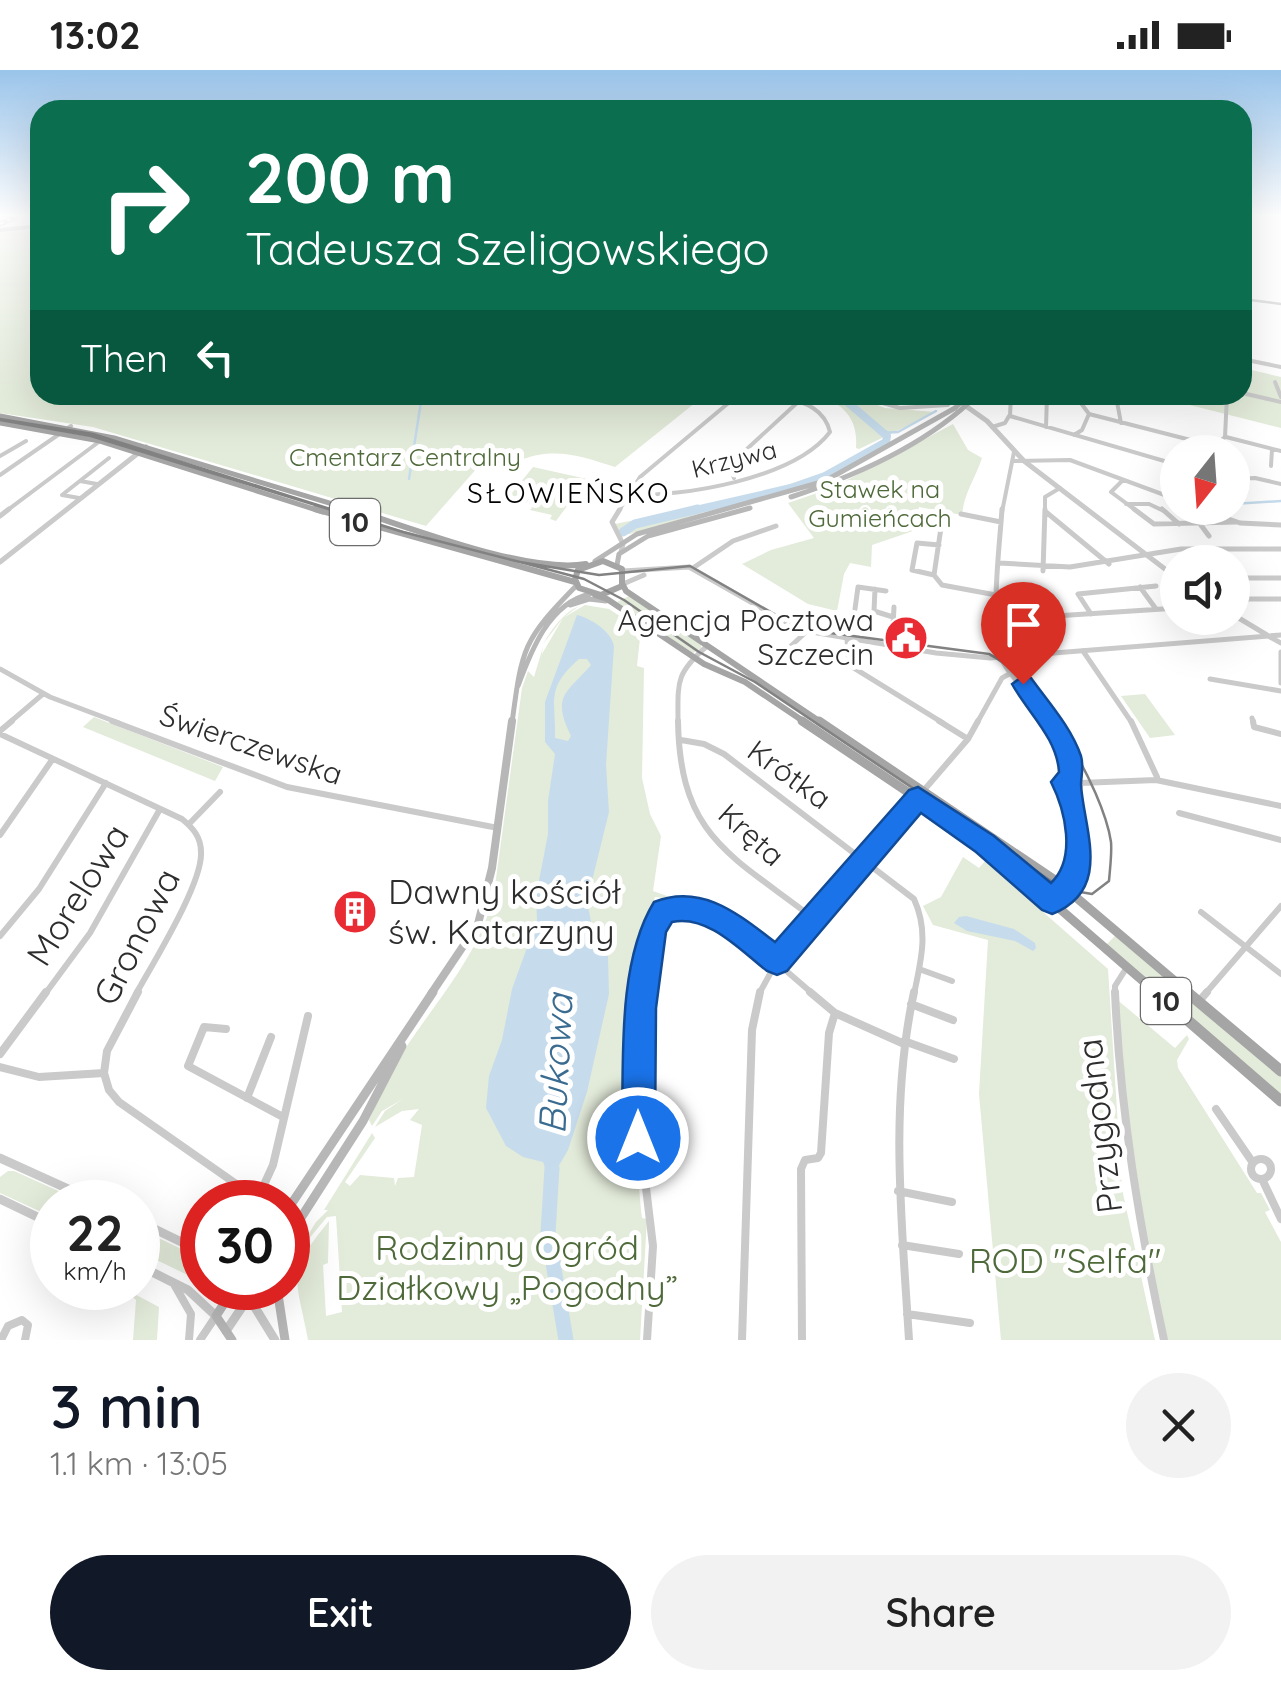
<!DOCTYPE html>
<html lang="en">
<head>
<meta charset="utf-8">
<style>
  body { margin:0; font-family:Quicksand,sans-serif; background:#f2f2f2; color:#222; height:100vh; display:flex; flex-direction:column; font-size:38px; white-space:nowrap }
  * { box-sizing:border-box; margin:0 }
  p { font-size:32px; color:#767676 }
  .icon { flex:none; width:55px; height:55px; fill:none; stroke:currentColor; stroke-width:2; stroke-linecap:round; stroke-linejoin:round }
  .map { position:relative; height:1270px; overflow:hidden }
  .drawer { display:flex; flex-direction:column; background:#fff; flex:1 }
  .drawer>* { flex:none }
  .banner { position:absolute; left:30px; top:30px; width:1222px; height:305px; border-radius:30px; box-shadow:0 10px 40px #0002; background:#0b6e4f; color:#fff; overflow:hidden }
  .needle { width:65px; rotate:197deg }
  .fabs { position:absolute; left:1160px; top:365px; display:grid; gap:20px }
  .fabs a { display:grid; place-items:center; width:90px; height:90px; border-radius:50%; background:#fff; box-shadow:0 10px 40px #0002; font-size:50px }
  .speed { position:absolute; left:30px; top:1110px; display:flex; gap:20px; font-size:50px; font-weight:700; text-align:center }
  .speed>* { display:grid; place-content:center; width:130px; height:130px; border-radius:50%; background:#fff; box-shadow:0 10px 40px #0002; line-height:1 }
  .speed small { font-size:25px; font-weight:400 }
  .speed .limit { border:15px solid #d22; background:#fff; color:#111 }
  .pin { position:absolute; display:grid; place-items:center; width:85px; height:85px; color:#fff; margin:-102px -42px; border-radius:50% 50% 50% 0; rotate:-45deg; box-shadow:0 0 10px #0007 }
  .pin .icon { rotate:45deg }
  .me { position:absolute; width:110px; margin:-55px; rotate:0deg; stroke-linejoin:round; filter:drop-shadow(0 0 8px #0008) }
  .turn { display:flex; align-items:center; gap:35px; height:210px; padding:0 50px; font-size:45px }
  .turn .icon { width:130px; height:130px; stroke-width:2.5 }
  .turn b { display:block; font-size:70px; line-height:85px }
  .then { display:flex; align-items:center; height:95px; padding:0 50px; background:#0003; gap:20px; font-size:38px }
  .round { display:grid; place-items:center; flex:none; width:105px; height:105px; border-radius:52px; background:#f2f2f2 }
  .overview { display:flex; align-items:center; justify-content:space-between; height:170px; padding:0 50px }
  h1 { font-size:60px; font-weight:600; line-height:75px; color:#111827 }
  .primary-button { display:flex; gap:20px; margin-top:auto; padding:20px 50px }
  .primary-button a { flex:1; height:115px; border-radius:60px; background:#111827; color:#fff; font-size:40px; font-weight:600; line-height:115px; text-align:center }
  .primary-button a+a { background:#f2f2f2; color:#222 }
  .status { display:flex; justify-content:space-between; align-items:center; height:70px; padding:0 50px; background:#fff; direction:ltr }
  .status svg { height:28px; fill:currentColor }
  .map>svg:first-child { display:block }
  .green { fill:#e3ebda }
  .water { fill:#c6dcec; fill-rule:evenodd }
  .lines { fill:none; stroke-linecap:round; stroke-linejoin:round }
  .stream { stroke:#c6dcec; stroke-width:2.5 }
  .river-far2 { stroke:#c6dcec; stroke-width:8 }
  .river-far1 { stroke:#c6dcec; stroke-width:9 }
  .river { stroke:#c6dcec; stroke-width:15 }
  .minor-far4 { stroke:#cacaca; stroke-width:2.5 }
  .minor-far3 { stroke:#cacaca; stroke-width:4 }
  .minor-far2 { stroke:#cacaca; stroke-width:5 }
  .minor-far1 { stroke:#cacaca; stroke-width:6 }
  .minor { stroke:#cacaca; stroke-width:8 }
  .tertiary-far1 { stroke:#cacaca; stroke-width:5 }
  .tertiary { stroke:#cacaca; stroke-width:9 }
  .secondary-far2 { stroke:#b7b7b7; stroke-width:5 }
  .secondary-far1 { stroke:#b7b7b7; stroke-width:8 }
  .secondary { stroke:#b7b7b7; stroke-width:9 }
  .primary-far4 { stroke:#a5a5a5; stroke-width:4 }
  .primary-far3 { stroke:#a5a5a5; stroke-width:5 }
  .primary-far2 { stroke:#a5a5a5; stroke-width:6 }
  .primary-far1 { stroke:#a5a5a5; stroke-width:9 }
  .primary { stroke:#a5a5a5; stroke-width:11 }
  .tram { stroke:#828282; stroke-width:2.5 }
  .rail-casing { stroke:#828282; stroke-width:5 }
  .rail { stroke:#fff; stroke-width:2.5; stroke-dasharray:4; stroke-linecap:butt }
  .route { fill:#1a73e8; stroke:#114b97; stroke-width:2.5 }
  .labels { text-anchor:middle; stroke-width:10; stroke-linejoin:round; paint-order:stroke }
  .far-park-label { font-size:25px; fill:#4f6a3a; stroke:#fff }
  .far-street-label { font-size:25px; fill:#2d2d2d; stroke:#fff }
  .far-neighbourhood-label { font-size:28px; letter-spacing:2.5px; fill:#000; stroke:#fff }
  .shield { fill:#fff; stroke:#6c6c6c; stroke-width:2.5 }
  .shield-label { font-size:28px; font-weight:bold; fill:#2d2d2d }
  .poi-label { font-size:30px; fill:#2d2d2d; stroke:#fff; text-anchor:end }
  .street-label { font-size:30px; fill:#2d2d2d; stroke:#fff }
  .near-poi-label { font-size:35px; fill:#2d2d2d; stroke:#fff; text-anchor:start }
  .near-street-label { font-size:35px; fill:#2d2d2d; stroke:#fff }
  .near-park-label { font-size:35px; fill:#4f6a3a; stroke:#fff }
  .near-water-label { font-size:38px; font-style:italic; fill:#3a6c91; stroke:#fff }
</style>
</head>
<body>
<div class="status"><b>13:02</b><svg viewBox="0 0 49 12"><path d="M0 12V9h3v3zM5 12V6h3v6zM10 12V3h3v9zM15 12V0h3v12zM26 1h20v11H26zM47 4h2v5h-2z"/></svg></div>
<div class="map">
<svg width="1281" height="1270" viewBox="0 0 1281 1270">
  <rect width="100%" height="100%" fill="#fff"/>
  <path class="green" d="M40 154V325H705L615 397C589 389 566 380 538 385 510 390 511 403 478 397L426 456 93 357 0 343V158Z
    M1243 298 1281 307V358L1150 325H1242Z
    M821 325H852L885 338 936 342 859 379 856 378C858 350 846 337 821 325Z
    M953 354 968 380 982 388C975 409 964 423 962 445L919 437 913 461 872 475 871 497 850 493 844 504 837 541 808 534 742 494 771 480 814 468 788 433 832 418Z
    M533 397 587 409 556 451 550 449 552 445 530 440 534 435 529 433 534 427 553 429 533 424 526 433 508 428Z
    M826 402 832 405 630 464H620L615 454 757 425Z
    M629 526 701 574V578L693 583 617 532Z
    M585 535 609 539 647 564 640 568 637 596 644 598 642 708 650 744 661 766 653 821 667 826 672 833 664 836 663 828 655 827 651 838 658 841C623 888 635 1088 642 1148L647 1149 640 1270H308C296 1205 285 1205 329 1151L328 1193 323 1195 326 1246 342 1242 336 1146 327 1147 297 1183 316 1152 328 1140H324L372 1063 375 1068 345 1112 350 1116 360 1105 394 1108 395 1116 398 1108 414 1107 422 1055 410 1050 419 1039 402 1041 375 1057 385 1041 403 1029 382 1041 372 1056 369 1050C380 1026 391 1001 405 979 437 930 482 881 494 823L522 618 528 601 534 607 543 577 535 626 542 584 563 548 543 574C552 559 563 543 579 536L563 548Z
    M1145 624 1175 665 1150 668 1121 626Z
    M94 647 223 697 215 711 83 657Z
    M963 787 979 798 985 791 1108 899 1122 1119 1155 1270H1001L979 1024 988 870 933 855 923 836 941 827Z
    M1116 865 1281 1006V1027L1106 875Z
    M1115 928 1175 978 1187 965 1189 969 1177 990 1178 998 1257 1123H1261L1270 1140 1265 1142 1281 1172V1270H1165L1139 1153Z
    M8 1101H14L83 1132H52V1147L0 1123V1107Z
    M138 1158 202 1189V1212L138 1181Z
    M123 1218 159 1237 157 1270H133L136 1230Z"/>
  <path class="water" d="M577 545C592 549 611 561 614 576L606 695 609 742 587 831 591 852 608 886 609 924 587 1022 568 1080 550 1111 543 1092 523 1087 506 1076 486 1038 489 1006 502 970 512 919 537 850 536 826 548 764V731L555 684 545 672V632ZM579 589H587L591 595C567 623 551 625 571 666L568 671 555 668C556 630 545 619 579 589Z
    M966 846 1014 859 1035 873 1036 878 1033 881 1015 871 967 861 954 853 959 847Z"/>
  <g class="lines">
    <path class="stream" d="M882 363 898 362 936 341
      M409 409 422 325
      M1232 434 1281 431"/>
    <path class="river-far2" d="M687 442 791 418 825 406 886 372 887 366 839 325"/>
    <path class="river-far1" d="M623 462 635 454 698 439"/>
    <path class="river" d="M552 1098 548 1163 566 1270"/>
    <path class="minor-far4" d="M1242 221H1246
      M1242 229 1281 234"/>
    <path class="minor-far3" d="M1242 289 1281 297
      M1275 312 1281 327
      M1242 323 1281 332
      M855 325 900 338 948 335
      M945 325 958 335
      M1145 325 1171 331
      M1117 332 1121 353
      M1089 344 1214 376 1225 367 1227 325
      M1010 346 1178 395
      M1010 346 1011 325
      M992 357 1005 353 1009 346
      M1046 357 1047 325
      M1074 365 1082 360 1089 344 1075 325
      M1226 367 1281 381
      M0 386 26 371
      M1014 391 1070 390 1178 430
      M1271 396 1272 379
      M0 405 71 356
      M734 408 731 399 735 390 798 332
      M1232 409 1255 408 1281 414
      M1123 410 1111 422 1138 442
      M80 411 97 414
      M626 425C683 427 794 409 830 362 824 337 802 332 780 325
      M79 428 62 425 109 388
      M1126 434H1149L1166 442
      M1188 438 1191 442
      M1196 438 1208 442
      M5 442 100 371
      M618 442 640 407 738 325
      M1002 442 1014 382
      M1045 442V427L1060 418"/>
    <path class="minor-far2" d="M620 439 612 452 623 474 621 482
      M1002 439C1000 474 987 570 1006 597 1020 617 1037 633 1051 653
      M1134 439 1154 454 1236 452
      M1162 439 1179 454
      M1189 439 1209 466
      M1200 439 1240 453 1281 455
      M1046 442 1109 494
      M961 444 1001 452
      M0 446 9 439
      M939 475 917 473 912 500 934 505 942 515 996 525
      M1208 479 1218 492
      M999 493 1070 497 1181 479H1281
      M693 498 733 471 776 456
      M1043 501 1045 439
      M934 505 942 451
      M1232 508H1281
      M1232 511 1246 528
      M1140 517 1156 539
      M875 519 874 541 893 547
      M1232 529H1281
      M855 539 858 517 886 521
      M1091 544 1078 524 1156 516
      M1270 567 1281 573
      M847 569 849 595 943 653
      M892 575 894 537
      M1083 581 1132 653
      M1281 582V613
      M1054 583 1055 546 1178 538
      M778 588 806 562
      M0 599 50 627 119 653
      M1210 609 1281 621
      M1252 648 1253 653
      M9 653 43 624
      M678 653C678 612 675 604 707 576
      M977 653 1002 608 1011 603"/>
    <path class="minor-far1" d="M112 651 287 717 498 758
      M678 651C680 767 730 784 813 848
      M939 651 968 669
      M1049 651 1063 671 1072 707
      M1131 651 1157 707
      M1253 651 1254 657 1281 664
      M0 661 12 651
      M0 664 182 749C193 758 201 767 201 782 203 813 153 893 136 924
      M681 670 704 674 724 684 914 829C929 862 921 890 914 924
      M1080 713 1156 710 1281 736
      M1071 720 1080 716 1072 707
      M1179 743 1281 770
      M189 754 220 722
      M0 765 52 690
      M1052 831C1090 789 1077 771 1071 720L1063 712 1072 707
      M1201 842 1281 904
      M0 866 39 819 106 713
      M776 892 813 924
      M919 899 952 911
      M45 924 90 863 160 739
      M643 924C645 894 649 864 667 839 712 833 745 864 777 891
      M759 924 777 891 968 669 978 651
      M1115 924V916L1127 897
      M1205 924 1281 836"/>
    <path class="minor" d="M643 922 638 1051 653 1176 647 1270
      M810 922 835 943 902 973
      M1115 922C1120 1040 1139 1154 1164 1270
      M1201 929 1207 922
      M911 934 953 950
      M226 959 204 957 188 996 283 1047
      M904 971 954 989
      M0 984 46 922
      M0 997 39 1007 104 1003 109 1020 119 1032 262 1132
      M104 1003 107 981 138 922
      M247 1028 271 967
      M1216 1039 1251 1090
      M1251 1099a10 10 0 1 1 20 0a10 10 0 1 1-20 0Z
      M1262 1109 1281 1149
      M898 1121 952 1132
      M257 1130 273 1095 308 946
      M902 1175 959 1184
      M175 1216 191 1244 189 1270
      M907 1244 970 1253
      M1 1270 8 1256 22 1250 28 1255 25 1270
      M200 1270 216 1246
      M742 1270 752 960 760 922
      M802 1270 801 1099 805 1090 818 1088 821 1083 829 963 835 943
      M909 1270C902 1153 889 1037 914 922"/>
    <path class="tertiary-far1" d="M963 334 987 351 1024 391 1178 509
      M0 492 146 377
      M623 501 689 497 800 560 936 583 990 588 1281 565
      M623 514 644 505
      M1232 544 1267 565"/>
    <path class="tertiary" d="M0 1088 97 1132
      M0 1129 52 1154
      M138 1151 202 1182
      M138 1195 188 1220 216 1246
      M243 1218 275 1270
      M226 1261 255 1218"/>
    <path class="secondary-far2" d="M791 427C855 406 929 373 977 325
      M595 491 637 464 825 411 955 338 969 325
      M617 495 619 484 648 466 750 438
      M570 535 589 529 606 531
      M518 616C531 581 549 533 590 524
      M512 653C522 577 523 570 577 515"/>
    <path class="secondary-far1" d="M431 924 478 854 492 798 512 651"/>
    <path class="secondary" d="M288 1139 433 922
      M288 1168 363 1051 402 976
      M277 1218 285 1270
      M232 1270 216 1246 234 1218"/>
    <path class="primary-far4" d="M0 160 40 156"/>
    <path class="primary-far3" d="M0 346 114 368 359 442
      M0 353 100 371 323 442"/>
    <path class="primary-far2" d="M315 439 575 512
      M351 439C412 458 527 504 586 494
      M603 491 622 499V516L601 525 579 518 575 509 578 500Z
      M623 515 626 521 822 653
      M595 525 607 529 704 594 745 612 806 653"/>
    <path class="primary-far1" d="M802 651 985 774 1158 924
      M819 651 1058 812 1190 924"/>
    <path class="primary" d="M1155 922 1281 1031
      M1187 922 1281 1001"/>
    <path class="tram" d="M0 349 93 364 403 462
      M0 350 91 366 403 462
      M403 462 520 492
      M403 462 520 492
      M520 492 599 505 690 496 800 559 989 584C1038 607 1103 718 1111 772 1112 784 1110 798 1109 811L1092 824 1063 819 755 612 699 582 624 530 584 509Z"/>
    <defs>
      <path id="rail" d="M0 154 16 147"/>
    </defs>
    <use href="#rail" class="rail-casing"/>
    <use href="#rail" class="rail"/>
  </g>
  <linearGradient id="sky" x2="0" y2="1"><stop stop-color="#9ac4ea"/><stop offset="0.45" stop-color="#fff"/><stop offset="1" stop-color="#fff" stop-opacity="0"/></linearGradient>
  <rect width="1281" height="325" fill="url(#sky)"/>
  <path class="route" d="M1023 606 1031 608C1049 633 1071 657 1081 686 1084 697 1081 706 1081 715 1084 760 1113 820 1052 844L1042 840 976 782 921 743 787 901 777 905 767 901C741 881 708 844 672 852L666 862 656 938 655 1068 650 1079 638 1084 627 1079 622 1068C624 996 616 894 654 832 702 813 738 844 775 872L909 720 918 717 994 766 1051 813C1077 788 1065 740 1051 712L1059 702C1057 668 1028 643 1012 614Z"/>
  <defs>
    <symbol id="civic-disc" viewBox="-11 -11 22 22"><circle r="9.5" fill="#e92b33" stroke="#fff"/><path d="M-.6-6.5H3V-4.5H.6V-3L4-1V1h2V6H-6V1h2V-1L-.6-3ZM-1.2 2.5V6h2.4V2.5Z" fill="#fff"/></symbol>
    <symbol id="building-disc" viewBox="-11 -11 22 22"><circle r="9.5" fill="#e92b33" stroke="#fff"/><path d="M-4-6H4V6H1V3H-1V6H-4ZM-2.5-4.3h1.7v1.8h-1.7ZM.8-4.3h1.7v1.8H.8ZM-2.5-1h1.7V.8h-1.7ZM.8-1h1.7V.8H.8Z" fill="#fff"/></symbol>
  </defs>
  <g fill-rule="evenodd">
    <use href="#civic-disc" x="881" y="543" width="50" height="50"/>
    <use href="#building-disc" x="330" y="817" width="50" height="50"/>
  </g>
  <g class="labels">
    <g class="far-park-label">
      <text x="405" y="396">Cmentarz Centralny</text>
      <text x="880" y="428">Stawek na<tspan x="880" dy="29">Gumieńcach</tspan></text>
    </g>
    <g class="far-street-label">
      <text transform="translate(734 389) rotate(-14)" y="9">Krzywa</text>
    </g>
    <g class="far-neighbourhood-label">
      <text x="569" y="433">SŁOWIEŃSKO</text>
    </g>
    <g class="shield">
      <rect x="330" y="429" width="50" height="46" rx="8"/>
      <rect x="1141" y="908" width="50" height="46" rx="8"/>
    </g>
    <g class="shield-label">
      <text x="355" y="462">10</text>
      <text x="1166" y="941">10</text>
    </g>
    <g class="poi-label">
      <text x="874" y="561">Agencja Pocztowa<tspan x="874" dy="34">Szczecin</tspan></text>
    </g>
    <g class="street-label">
      <text transform="translate(251 675) rotate(19)" y="10">Świerczewska</text>
      <text transform="translate(789 705) rotate(36)" y="10">Krótka</text>
      <text transform="translate(751 765) rotate(42)" y="10">Kręta</text>
    </g>
    <g class="near-poi-label">
      <text x="388" y="834">Dawny kościół<tspan x="388" dy="40">św. Katarzyny</tspan></text>
    </g>
    <g class="near-street-label">
      <text transform="translate(78 825) rotate(-58)" y="12">Morelowa</text>
      <text transform="translate(137 867) rotate(-63)" y="12">Gronowa</text>
      <text transform="translate(1100 1056) rotate(-97)" y="12">Przygodna</text>
    </g>
    <g class="near-park-label">
      <text x="507" y="1190">Rodzinny Ogród<tspan x="507" dy="40">Działkowy „Pogodny”</tspan></text>
      <text x="1065" y="1203">ROD "Selfa"</text>
    </g>
    <g class="near-water-label">
      <text transform="translate(556 994) rotate(-87)" y="13">Bukowa</text>
    </g>
  </g>
</svg>
<div class="fabs">
<a><svg class="needle" viewBox="-14 -14 28 28"><path d="M0-13l5 13h-10z" fill="#e53935"/><path d="M0 13l5-13h-10z" fill="#767676"/></svg></a>
<a><svg class="icon" aria-label="sound" viewBox="0 0 24 24"><path d="M4 9h4l5-4v14l-5-4H4zM17 9q2 3 0 6"/></svg></a>
</div>
<div class="speed"><div>22<small>km/h</small></div><div class="limit">30</div></div>
<div class="pin" style="left:1023px;top:614px;background:#d93025"><svg class="icon" aria-label="arrive" viewBox="0 0 24 24"><path d="M6 21V4h12l-3 4 3 4H6"/></svg></div>
<svg class="me" style="left:638px;top:1068px" viewBox="-20 -20 40 40"><circle r="17" fill="#1a73e8" stroke="#fff" stroke-width="3"/><path d="M0-11L8 9 0 5-8 9z" fill="#fff"/></svg>
<div class="banner">
<div class="turn"><svg class="icon" aria-label="right" viewBox="0 0 24 24"><path d="M7 20v-9h11M14 6l5 5-5 5"/></svg><div><b>200 m</b>Tadeusza Szeligowskiego</div></div>
<div class="then">Then<svg class="icon" aria-label="left" viewBox="0 0 24 24"><path d="M17 20v-9H6M10 6l-5 5 5 5"/></svg></div>
</div>
</div>
<section class="drawer">
<div class="overview"><div><h1>3 min</h1><p>1.1 km · 13:05</p></div><a class="round"><svg class="icon" aria-label="close" viewBox="0 0 24 24"><path d="M6 6l12 12M18 6L6 18"/></svg></a></div>
<div class="primary-button"><a>Exit</a><a>Share</a></div>
</section>
</body>
</html>
